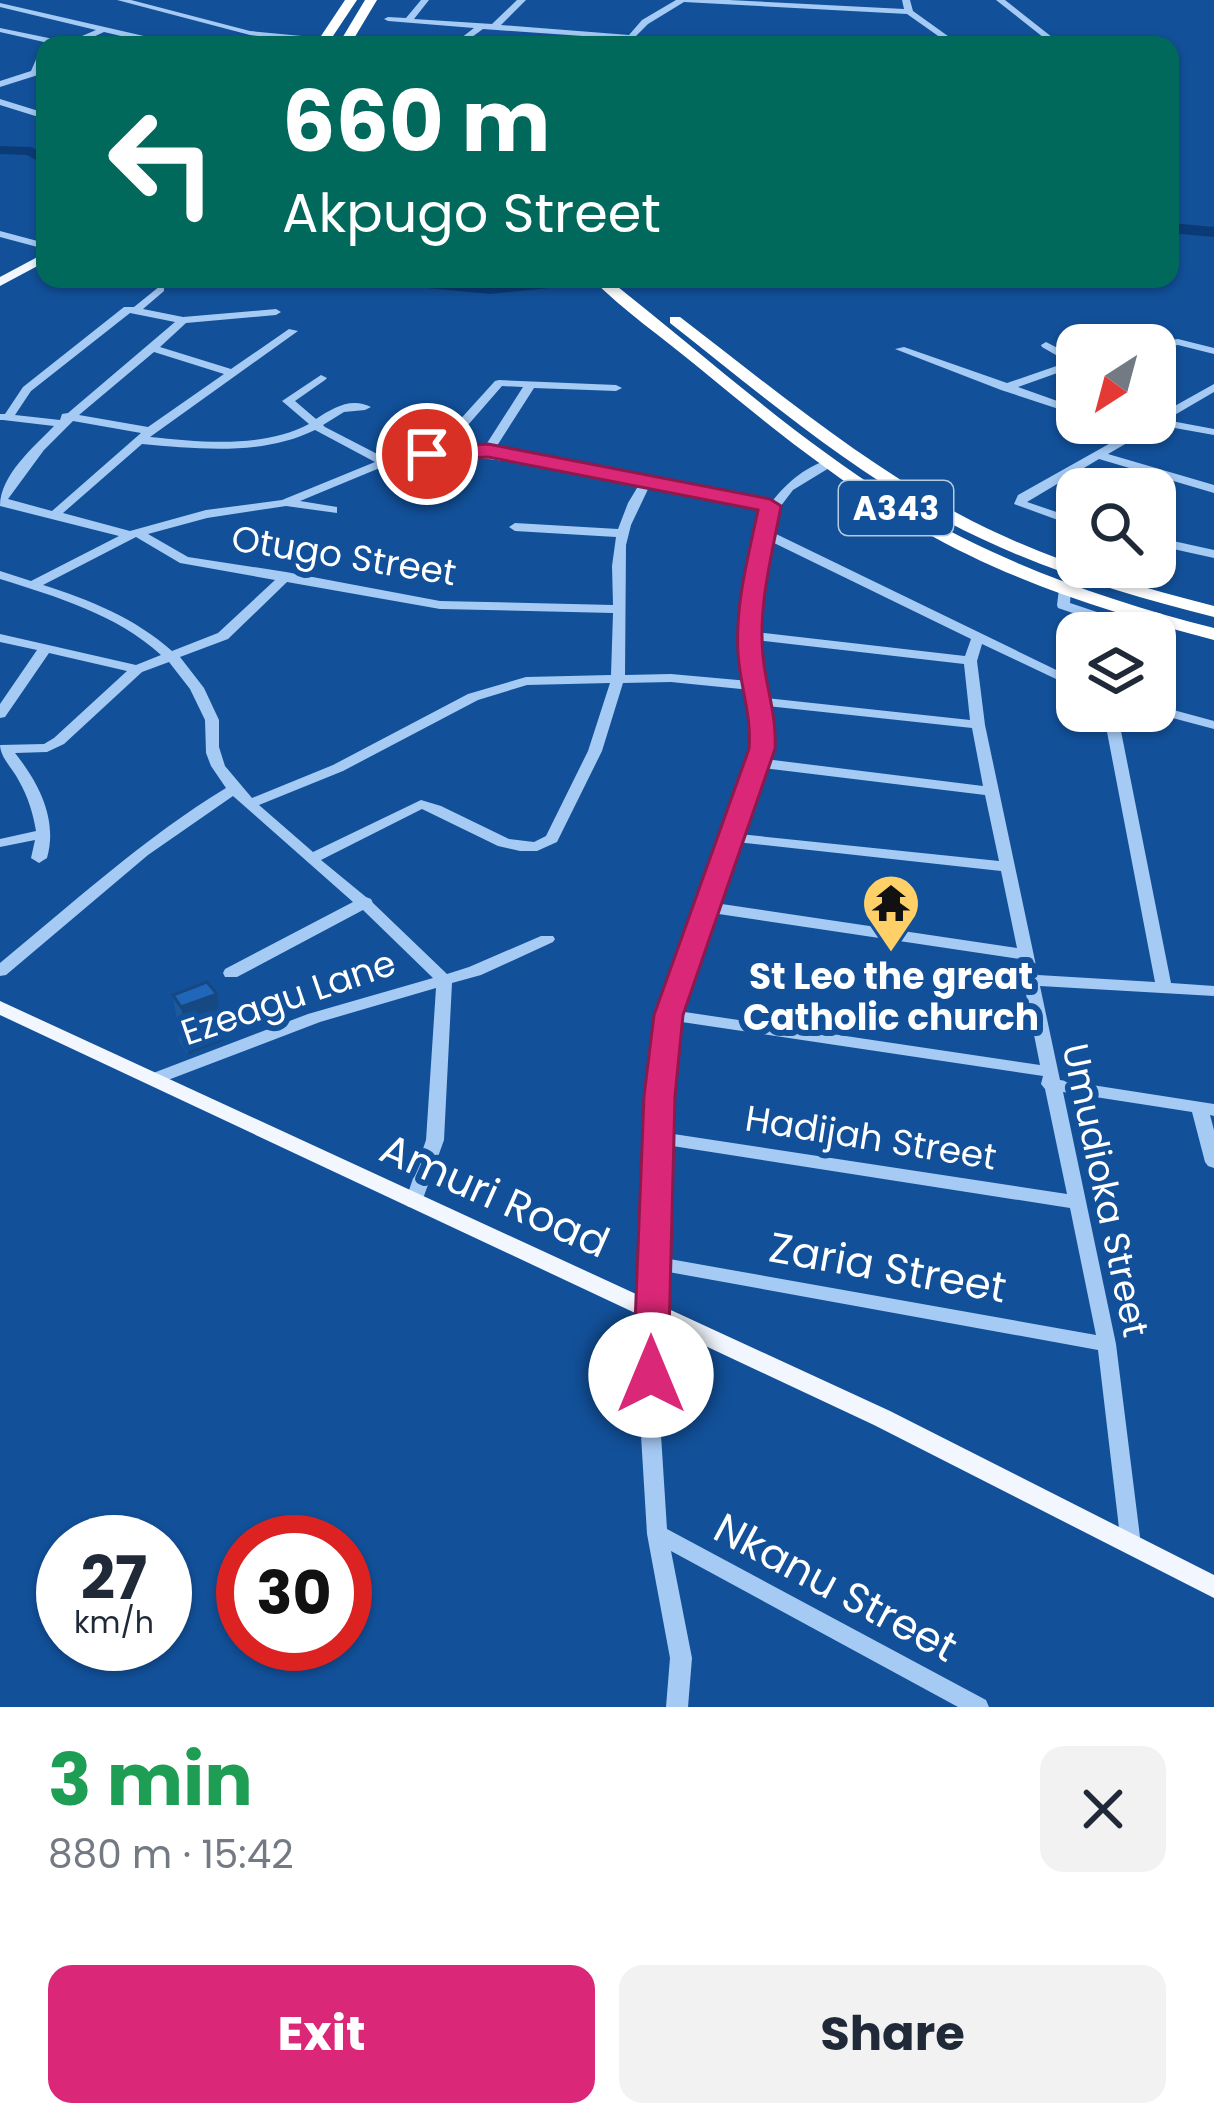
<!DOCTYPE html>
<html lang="en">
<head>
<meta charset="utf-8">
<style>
  body { margin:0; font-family:Poppins,sans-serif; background:#f2f2f3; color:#1f2937; height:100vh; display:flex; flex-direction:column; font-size:45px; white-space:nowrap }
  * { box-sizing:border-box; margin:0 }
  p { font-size:39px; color:#747a83 }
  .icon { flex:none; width:66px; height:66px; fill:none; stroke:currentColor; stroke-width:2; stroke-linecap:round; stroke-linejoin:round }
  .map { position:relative; height:1707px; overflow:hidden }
  .panel { display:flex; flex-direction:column; background:#fff; flex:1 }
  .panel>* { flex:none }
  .hud { position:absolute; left:36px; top:36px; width:1143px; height:252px; border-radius:24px; box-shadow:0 3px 9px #0004; background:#00695c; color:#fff; overflow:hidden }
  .needle { width:78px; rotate:216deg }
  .buttons { position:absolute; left:1056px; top:324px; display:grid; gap:24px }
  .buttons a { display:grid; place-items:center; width:120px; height:120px; border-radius:24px; background:#fff; box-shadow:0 3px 9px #0004; font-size:60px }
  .speed { position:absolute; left:36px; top:1515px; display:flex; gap:24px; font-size:60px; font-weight:700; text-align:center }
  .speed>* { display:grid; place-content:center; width:156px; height:156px; border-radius:50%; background:#fff; box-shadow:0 3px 9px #0004; line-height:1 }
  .speed small { font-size:30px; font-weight:400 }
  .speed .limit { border:18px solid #d22; background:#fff; color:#111 }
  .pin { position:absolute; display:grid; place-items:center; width:102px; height:102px; color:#fff; margin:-51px; border:6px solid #fff; border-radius:50%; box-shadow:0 3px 12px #0007 }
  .me { position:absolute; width:132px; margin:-66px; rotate:0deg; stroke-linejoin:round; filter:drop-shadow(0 0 9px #0008) }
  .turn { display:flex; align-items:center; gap:42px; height:252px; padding:0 48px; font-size:54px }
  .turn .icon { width:156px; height:156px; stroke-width:2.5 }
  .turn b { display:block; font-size:84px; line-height:102px }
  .round { display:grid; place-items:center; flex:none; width:126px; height:126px; border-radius:24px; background:#f2f2f3 }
  .headline { display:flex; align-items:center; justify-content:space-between; height:204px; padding:0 48px }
  h1 { font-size:72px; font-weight:700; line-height:90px; color:#1e9e55 }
  .primary-button { display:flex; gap:24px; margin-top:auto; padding:24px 48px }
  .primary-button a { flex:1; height:138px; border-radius:24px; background:#db2777; color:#fff; font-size:48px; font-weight:700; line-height:138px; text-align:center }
  .primary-button a+a { background:#f2f2f3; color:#1f2937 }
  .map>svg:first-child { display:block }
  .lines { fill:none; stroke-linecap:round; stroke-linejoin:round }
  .river { fill:#0b3b76; fill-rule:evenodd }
  .minor { fill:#a5caf4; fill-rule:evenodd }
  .major { fill:#f2f7ff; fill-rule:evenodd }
  .highway { fill:#fff; fill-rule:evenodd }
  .wall { fill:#1c599f }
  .shaded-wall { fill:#164882 }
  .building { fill:#2067b9; stroke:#164882; stroke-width:3 }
  .route { fill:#db2777; stroke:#8e194d; stroke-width:3 }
  .labels { text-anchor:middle; stroke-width:12; stroke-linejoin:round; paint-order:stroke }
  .shield { fill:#125099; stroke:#b8cae0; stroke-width:3 }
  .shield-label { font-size:33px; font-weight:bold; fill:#fff }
  .street-label { font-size:36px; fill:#fff; stroke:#125099 }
  .poi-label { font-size:36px; font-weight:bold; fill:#fff; stroke:#125099 }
  .near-street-label { font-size:42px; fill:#fff; stroke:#125099 }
</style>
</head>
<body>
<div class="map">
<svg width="1214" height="1707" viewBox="0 0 1214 1707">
  <rect width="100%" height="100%" fill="#125099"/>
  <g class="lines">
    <path class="river" d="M0 146 31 147 45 154V165L27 155 0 154Z
      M1170 223 1214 227V237L1170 233Z
      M378 279 490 284 596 279 588 284 490 294 386 284Z"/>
    <path class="minor" d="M117 0H131L250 31 323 38 327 41 323 44 250 35Z
      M421 0H429L414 19 492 24 517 0H526L501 25 629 35 642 20 676 0H729L904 9 902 0H910L913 11 959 44 951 45 907 14 684 2 648 24 628 44 624 41 625 39 483 29 461 45H452L474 28 388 21 384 19 388 17 406 18Z
      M996 0H1005L1062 45H1053Z
      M0 3 170 42 174 45H159L104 32 76 45H57L0 32V28L68 42 96 30 0 7Z
      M37 57 44 59 38 75 0 87V81L31 71Z
      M0 99 45 113V119L0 105Z
      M0 231 45 243V249L0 237Z
      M160 286 164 287V291L143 309 183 317 276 309 281 312 276 315 186 323 160 347 231 369 289 329 298 331 150 437C201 442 261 449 309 424L282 401 321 375 327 378 325 380 295 401 316 419C333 408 351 397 371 407L365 410 344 412 323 425 325 427 385 458 397 453 452 448 456 424 495 381 499 380 616 385 622 388 616 391 534 388 493 452C588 464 678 483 771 503 786 483 809 463 834 459V465L793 490 771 519 772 532 1077 680V689L982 644 977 661 985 725 1038 975 1155 982 1103 711H1117L1171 983 1214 986V996L1040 986 1060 1080 1214 1104V1116L1210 1115 1214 1130V1168L1208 1166 1205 1162 1192 1112 1063 1092 1116 1344 1141 1545 1138 1551 1131 1554 1124 1551 1121 1545 1098 1350 663 1271 660 1419 667 1529 986 1700 989 1707H958L671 1551 692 1658 688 1707H666L670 1658 647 1534 640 1419 651 1096 660 1015 722 840 721 837 725 833 755 749V714L751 690 671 682 623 683 602 751 557 842 537 851H520L498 846 422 809 321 860 366 897 371 899 373 903 447 974 469 967 541 936H553L555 939 553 942 481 975 452 983 444 1140 420 1207H408L405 1202 426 1140 436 988 320 1022 160 1083H148L146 1079 148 1075 308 1014 433 978 363 910 237 977H225L223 973 225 969 353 902 233 796 148 855 6 975 0 976V963C74 902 144 838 226 788L211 766 206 753 205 720 190 689 169 662 142 672 64 744 47 752 15 753C39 783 58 820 47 858L39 863 31 858 35 840 0 847V839L36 831C33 813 28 797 19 781 12 767 1 759 0 745L44 744 54 738 127 671 49 653 5 717 0 718V704L37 650 0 642V634L136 665 161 655C116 614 57 597 0 579V571L31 581 119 536 0 506C0 475 34 447 54 426L3 420H0V414H5L23 387 124 307H134ZM130 313 175 322 68 413 62 414 60 420 15 415 31 391ZM154 352 224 374 148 427 79 415ZM502 386 523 387 482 451 463 448 468 425ZM73 421 141 433 52 511 8 499 44 450ZM315 430 375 462 282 500 206 510 130 531 63 513 142 444C199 449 262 456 315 430ZM457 455 582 471 640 483 628 503 618 529 515 523 509 527 515 531 616 537 612 566 613 605 440 601 286 572 188 557 148 534 207 518 286 506 337 513V507L300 501 399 460ZM650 485 766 509 759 519 758 553 743 610V645L749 681 671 674 625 675 626 545 631 525ZM136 537 180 563 275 580 218 633 172 651C135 618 90 600 43 585ZM772 542 971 639 965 656 756 632 759 598ZM287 582 440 609 613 613 611 675 526 677 468 694 333 765 252 798 225 766 219 747V720L204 688 180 657 228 639ZM756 640 964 664 970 720 766 698ZM610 683 588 751 546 836 534 842 509 839 441 806 421 800 313 852 259 805 343 771 478 700 527 685ZM767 706 972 728 983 786 765 759C771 742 770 724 767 706ZM763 768 985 795 999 861 739 834ZM736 842 1001 871 1017 948 715 903ZM712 913 1019 959 1040 1065 678 1011ZM675 1021 1043 1076 1041 1084 1045 1089 1067 1194 667 1133V1096ZM666 1145 1070 1208 1096 1335 664 1258Z
      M1178 339 1214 348V354L1178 345 1155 348V345H1144L1149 342Z
      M1046 342 1077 358V366L1018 387 1077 408V415L1001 390 895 349 904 347 1007 383 1068 362 1042 347 1041 345Z
      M1214 384V392L1166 420 1214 429V435L1158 425 1108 454 1214 485V493L1099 459 1027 502 1077 519V527L1014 504 1018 495 1116 440 1097 423H1110L1125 435 1146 423H1155V417Z
      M1155 537 1214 550V558L1155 545Z
      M1065 585 1071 589 1070 603 1109 616 1111 619 1109 622H1099L1058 608 1057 605 1059 589Z
      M1155 705 1214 721V729L1150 712 1155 711Z"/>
    <path class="major" d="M45 253V262L0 286V277Z
      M0 1001 890 1411 1214 1575V1598L874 1425 0 1015Z"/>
    <path class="highway" d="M345 0H357L327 45H315Z
      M365 0H377L350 45H338Z
      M592 279H608C702 353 790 434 892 498 991 560 1101 599 1214 628V640C1113 614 1012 582 921 530 841 484 769 426 698 367 663 338 624 311 592 279Z
      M670 317H680C770 386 857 459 957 513 1039 557 1124 583 1214 606V617C1122 594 1030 566 946 521 846 467 759 393 670 323Z"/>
  </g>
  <path class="wall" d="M173 995 223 1041 188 1055 180 1043Z"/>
  <path class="shaded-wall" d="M217 994 223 1041 188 1055 181 1007Z"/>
  <path class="building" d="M207 982 217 994 181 1007 173 995Z"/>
  <path class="route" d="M488 444 770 499 781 506C772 555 758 605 763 656 766 688 777 715 775 749L683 1015 675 1096 668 1375 663 1385H638L633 1375 644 1096 654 1015 749 749C752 715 740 687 738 653 735 605 748 558 758 510L488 457 427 460 416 454 427 447Z"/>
  <defs>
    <symbol id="temple-pin" viewBox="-11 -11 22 30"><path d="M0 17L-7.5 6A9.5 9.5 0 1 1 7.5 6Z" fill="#ffd068" stroke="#125099"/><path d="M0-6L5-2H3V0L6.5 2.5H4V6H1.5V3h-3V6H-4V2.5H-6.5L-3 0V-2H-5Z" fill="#111"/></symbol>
  </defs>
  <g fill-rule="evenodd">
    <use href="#temple-pin" x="858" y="870" width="66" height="90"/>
  </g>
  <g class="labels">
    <rect class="shield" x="839" y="481" width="114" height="54" rx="9"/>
    <g class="shield-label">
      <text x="896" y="520">A343</text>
    </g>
    <g class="street-label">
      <text transform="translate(344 555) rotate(9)" y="13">Otugo Street</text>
      <text transform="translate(288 997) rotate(-19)" y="13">Ezeagu Lane</text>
      <text transform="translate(871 1137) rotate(9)" y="13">Hadijah Street</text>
      <text transform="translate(1106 1190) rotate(78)" y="13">Umudioka Street</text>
    </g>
    <g class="poi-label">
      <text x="891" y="989">St Leo the great<tspan x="891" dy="41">Catholic church</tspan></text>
    </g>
    <g class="near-street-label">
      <text transform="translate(495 1195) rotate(24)" y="15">Amuri Road</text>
      <text transform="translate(888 1267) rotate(10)" y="15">Zaria Street</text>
      <text transform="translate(836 1587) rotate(28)" y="15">Nkanu Street</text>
    </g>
  </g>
</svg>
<div class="buttons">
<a><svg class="needle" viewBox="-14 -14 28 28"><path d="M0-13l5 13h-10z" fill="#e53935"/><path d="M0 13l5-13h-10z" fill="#747a83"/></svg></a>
<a><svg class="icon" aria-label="search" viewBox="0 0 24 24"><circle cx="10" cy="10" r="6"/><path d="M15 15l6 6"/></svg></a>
<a><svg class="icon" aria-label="layers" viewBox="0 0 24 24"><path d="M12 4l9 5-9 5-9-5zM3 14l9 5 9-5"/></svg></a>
</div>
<div class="speed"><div>27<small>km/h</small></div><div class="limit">30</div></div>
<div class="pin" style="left:427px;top:454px;background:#d93025"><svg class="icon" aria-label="arrive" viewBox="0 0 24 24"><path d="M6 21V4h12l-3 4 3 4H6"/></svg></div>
<svg class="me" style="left:651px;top:1375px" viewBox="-20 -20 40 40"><circle r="19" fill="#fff"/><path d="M0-13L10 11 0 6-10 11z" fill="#db2777"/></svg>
<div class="hud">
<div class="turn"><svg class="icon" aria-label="left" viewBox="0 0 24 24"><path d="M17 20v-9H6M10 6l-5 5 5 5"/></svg><div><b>660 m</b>Akpugo Street</div></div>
</div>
</div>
<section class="panel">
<div class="headline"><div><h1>3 min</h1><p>880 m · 15:42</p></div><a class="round"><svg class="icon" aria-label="close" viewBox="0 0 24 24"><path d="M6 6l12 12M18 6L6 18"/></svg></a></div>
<div class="primary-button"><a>Exit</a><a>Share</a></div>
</section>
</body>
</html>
